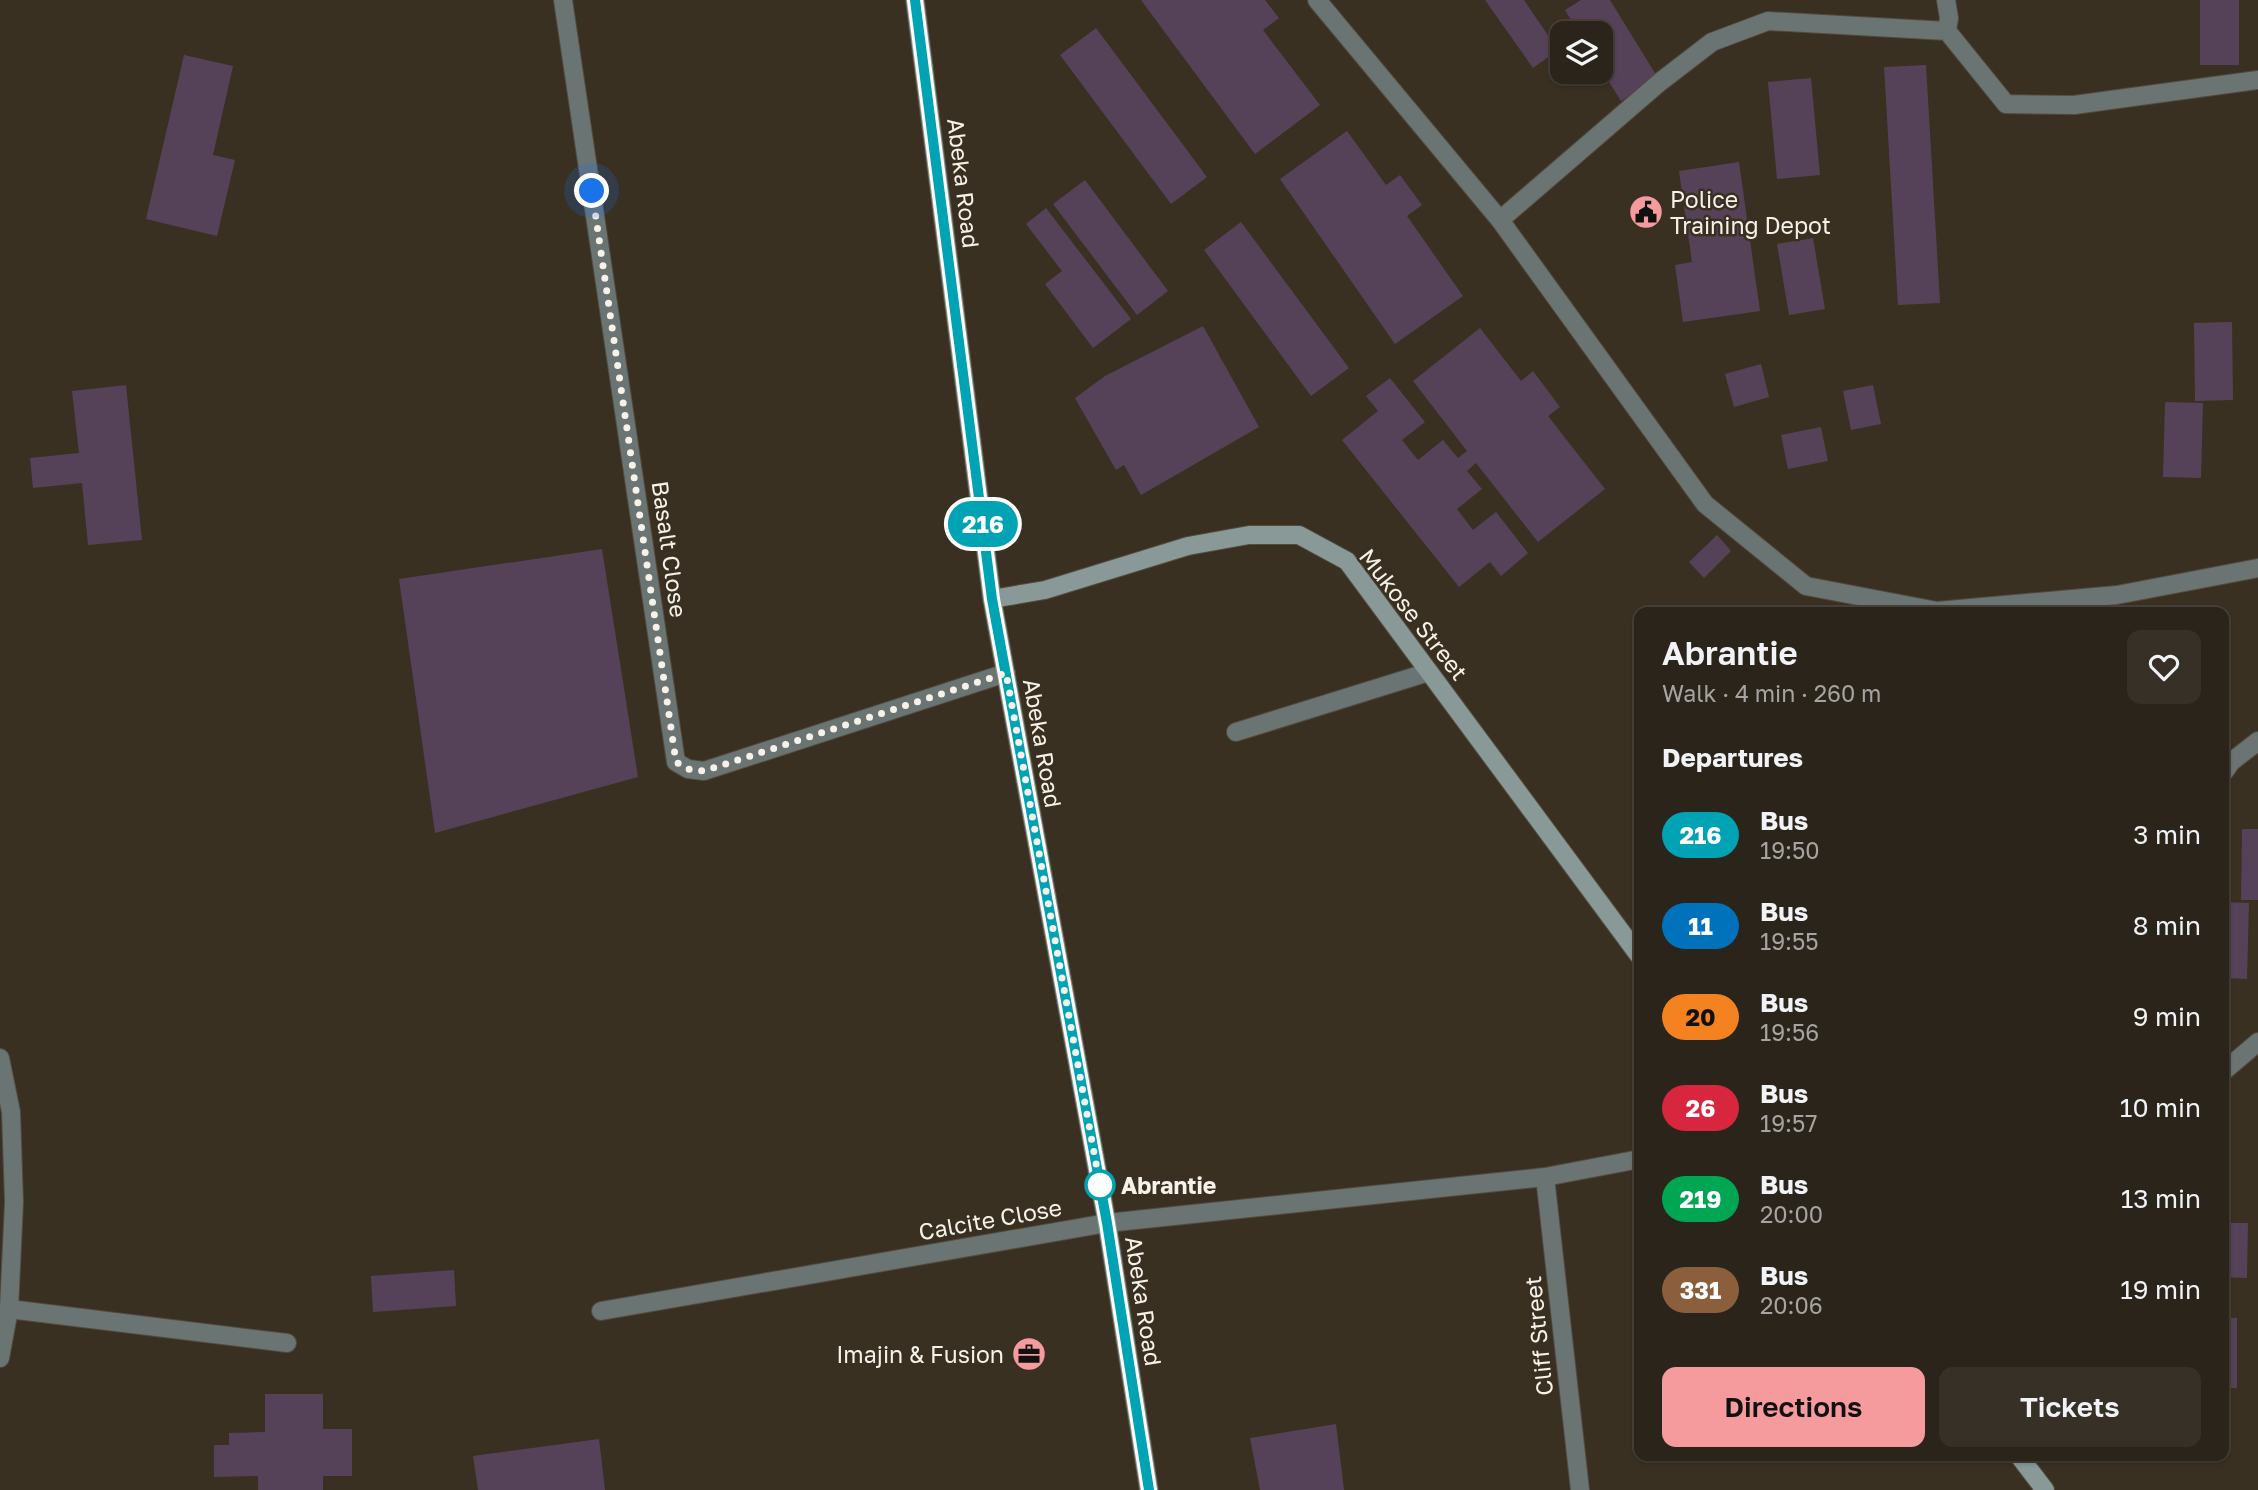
<!DOCTYPE html>
<meta charset="utf-8">
<style>
:root{--surface:#2b241a;--page:#373027;--text:#f1f3f6;--muted:#a6a4a2;--line:#474139;--accent:#f59b9d}
body{margin:0;font-family:"Golos Text",sans-serif;background:var(--page);color:var(--text);height:100vh;display:flex;flex-direction:column;font-size:26px;white-space:nowrap}
*{box-sizing:border-box;margin:0}
p{font-size:23px;color:var(--muted)}
.icon{flex:none;width:38px;height:38px;fill:none;stroke:currentColor;stroke-width:2;stroke-linecap:round;stroke-linejoin:round}
.map{position:relative;flex:1;overflow:hidden}
.side{position:absolute;left:1634px;top:607px;width:595px;height:854px;display:flex;flex-direction:column;background:var(--surface);border-radius:14px;box-shadow:0 2px 5px #0004,0 0 0 2px var(--line)}
.side>*{flex:none}
.badge{padding:0 14px;border-radius:23px;font-size:24px;line-height:46px}
.fabs{position:absolute;left:1550px;top:21px;display:grid;gap:14px}
.fabs a{display:grid;place-items:center;width:63px;height:63px;border-radius:14px;background:var(--surface);box-shadow:0 2px 5px #0004,0 0 0 2px var(--line);font-size:35px}
.you{position:absolute;width:35px;height:35px;margin:-18px;border:5px solid #fff;border-radius:50%;background:#1a73e8;box-shadow:0 0 0 10px #1a73e833}
.map>.badge{position:absolute;translate:-50% -50%;box-shadow:0 0 0 4px #fff}
h2{padding:0 28px;font-size:26px;line-height:63px}
.round{display:grid;place-items:center;flex:none;width:74px;height:74px;border-radius:14px;background:var(--page)}
.summary{display:flex;align-items:center;justify-content:space-between;height:119px;padding:0 28px}
h1{font-size:33px;font-weight:600;line-height:52px}
.primary-button{display:flex;gap:14px;margin-top:auto;padding:14px 28px}
.primary-button a{flex:1;height:80px;border-radius:14px;background:var(--accent);color:#111;font-size:28px;font-weight:600;line-height:80px;text-align:center}
.primary-button a+a{background:var(--page);color:var(--text)}
ul{padding:0;list-style:none}
li{display:flex;align-items:center;gap:21px;height:91px;padding:0 28px}
li div{flex:1}
li b{display:block;font-size:26px}
li em{font-style:normal}
li .badge{min-width:77px;font-weight:700;text-align:center}
.map>svg:first-child{display:block}
</style>
<div class="map">
<svg width="2258" height="1490" viewBox="0 0 2258 1490">
<rect width="100%" height="100%" fill="#393022"/>
<path fill="#554259" d="M1141 0H1265L1279 18 1263 30 1320 105 1255 154Z
M1485 0H1524L1558 50 1533 68Z
M1581 0H1610L1658 78 1621 101 1601 69V33H1579L1565 10Z
M2200 0H2239V65H2200Z
M1096 28 1207 177 1171 204 1060 55Z
M184 55 233 66 213 155 235 160 217 236 146 219Z
M1926 65 1940 303 1898 305 1884 67Z
M1811 78 1820 175 1777 179 1768 82Z
M1347 131 1386 185 1400 175 1422 205 1407 216 1463 296 1395 344 1280 179Z
M1739 162 1760 311 1683 322 1675 265 1692 262 1679 171Z
M1085 180 1168 291 1137 315 1053 204Z
M1046 208 1131 319 1093 348 1045 284 1062 271 1026 224Z
M1241 222 1349 368 1311 396 1204 250Z
M1813 238 1825 309 1789 315 1777 244Z
M2232 322 2233 400 2195 401 2194 323Z
M1203 326 1259 427 1141 495 1124 465 1116 470 1075 398 1105 376Z
M1480 328 1521 381 1533 371 1560 407 1548 416 1605 489 1538 542 1476 463 1467 471 1482 489 1457 509 1473 530 1496 512 1528 553 1501 576 1490 562 1459 587 1342 440 1378 411 1366 396 1390 378 1425 422 1402 440 1418 460 1443 440 1458 458 1467 451 1413 381Z
M1761 364 1769 397 1734 407 1725 374Z
M126 385 142 540 88 545 82 483 33 488 30 458 79 453 72 391Z
M1873 385 1881 424 1851 430 1843 391Z
M2165 402 2203 403 2201 478 2163 477Z
M1821 427 1828 461 1788 469 1781 435Z
M1717 535 1731 551 1704 578 1689 562Z
M602 549 638 777 435 833 399 579Z
M2242 829H2258V900H2241Z
M2224 902 2249 903 2247 979 2224 978Z
M2224 1223H2248L2247 1278 2224 1277Z
M454 1270 456 1306 373 1312 371 1276Z
M2224 1318H2237V1388H2224Z
M265 1394H323V1429H352V1476H323V1490H258V1476L214 1477V1445H229V1433L265 1432Z
M1336 1424 1344 1490H1260L1250 1438Z
M599 1439 605 1490H478L473 1456Z"/>
<g fill="none" stroke-linecap="round" stroke-linejoin="round">
<g stroke="#544b3e" stroke-width="20">
<path id="lane" d="M1317 0 1500 220 1705 504 1806 586 1937 611 2117 595 2258 568
M1946 0 1949 18 1947 31 2006 104 2074 105 2258 80
M1500 220 1660 82 1712 42 1768 21 1947 31
M1236 732 1429 672
M2224 772 2231 762 2258 741
M2224 1071 2258 1042
M9 1309 287 1343"/>
</g>
<g stroke="#544b3e" stroke-width="20">
<path id="street" d="M563 0 676 762 688 769 704 771 1006 673
M0 1058 11 1112 14 1202 9 1309 0 1358
M1545 1177 1580 1490
M601 1311 1107 1223 1545 1177 1640 1159"/>
</g>
<g stroke="#544b3e" stroke-width="20">
<path id="secondary" d="M915 0 992 599 1107 1223 1149 1490
M992 599 1045 590 1188 546 1249 535H1299L1347 561 1640 957
M2019 1456 2045 1490"/>
</g>
<use href="#lane" stroke="#6a7473" stroke-width="18"/>
<use href="#street" stroke="#6a7473" stroke-width="18"/>
<use href="#secondary" stroke="#899998" stroke-width="18"/>
</g>
<g fill="none" stroke-linecap="round" stroke-linejoin="round">
<g stroke="#fff" stroke-width="16">
<path id="line" d="M915 0 992 599 1107 1223 1149 1490"/>
</g>
<use href="#line" stroke="#00a3b4" stroke-width="10"/>
<path stroke="#f7f2e9" stroke-width="7" stroke-dasharray="0 12.6" d="M592 191 676 762 688 769 704 771 1006 673 1102 1196 1100 1185"/>
</g>
<defs>
<g id="civic-disc" transform="scale(1.75)"><circle r="9.5" fill="#f59b9d" stroke="#393022"/><path d="M-.6-6.5H3V-4.5H.6V-3L4-1V1h2V6H-6V1h2V-1L-.6-3ZM-1.2 2.5V6h2.4V2.5Z" fill="#111"/></g>
<g id="office-disc" transform="scale(1.75)"><circle r="9.5" fill="#f59b9d" stroke="#393022"/><path d="M-6-3h4V-5.5h4V-3h4V5H-6ZM-1-4.5V-3h2v-1.5ZM-6 0V1H6V0Z" fill="#111"/></g>
</defs>
<g fill-rule="evenodd">
<use href="#civic-disc" x="1646" y="212"/>
<use href="#office-disc" x="1029" y="1354"/>
</g>
<circle fill="#fff" stroke="#00a3b4" stroke-width="3.5" cx="1100" cy="1185" r="14"/>
<g text-anchor="middle" dominant-baseline="central" stroke-width="5" stroke-linejoin="round" paint-order="stroke">
<g font-size="23" fill="#f7f2e9" stroke="#393022">
<text transform="translate(964 183) rotate(83)">Abeka Road</text>
<text transform="translate(670 549) rotate(82)">Basalt Close</text>
<text transform="translate(1414 614) rotate(52)">Mukose Street</text>
<text transform="translate(1043 743) rotate(80)">Abeka Road</text>
<text transform="translate(990 1219) rotate(-10)">Calcite Close</text>
<text transform="translate(1144 1301) rotate(81)">Abeka Road</text>
<text transform="translate(1538 1336) rotate(-96)">Cliff Street</text>
</g>
<g font-size="23" fill="#f7f2e9" stroke="#393022" text-anchor="start">
<text x="1670" y="199">Police<tspan x="1670" dy="26">Training Depot</tspan></text>
<text x="1004" y="1354" text-anchor="end">Imajin &amp; Fusion</text>
</g>
<g font-size="23" font-weight="bold" fill="#f7f2e9" stroke="#393022" text-anchor="start">
<text x="1121" y="1185">Abrantie</text>
</g>
</g>
</svg>
<div class="fabs">
<a><svg class="icon" aria-label="layers" viewBox="0 0 24 24"><path d="M12 4l9 5-9 5-9-5zM3 14l9 5 9-5"/></svg></a>
</div>
<div class="you" style="left:592px;top:191px"></div>
<b class="badge" style="left:983px;top:524px;background:#00a3b4;color:#fff">216</b>
<section class="side">
<div class="summary"><div><h1>Abrantie</h1><p>Walk · 4 min · 260 m</p></div><a class="round"><svg class="icon" aria-label="heart" viewBox="0 0 24 24"><path d="M12 20l-8-8c-3-5 5-10 8-4 3-6 11-1 8 4z"/></svg></a></div>
<h2>Departures</h2>
<ul>
<li><span class="badge" style="background:#00a3b4;color:#fff">216</span><div><b>Bus</b><p>19:50</p></div><em>3 min</em></li>
<li><span class="badge" style="background:#0072bc;color:#fff">11</span><div><b>Bus</b><p>19:55</p></div><em>8 min</em></li>
<li><span class="badge" style="background:#f58220;color:#111">20</span><div><b>Bus</b><p>19:56</p></div><em>9 min</em></li>
<li><span class="badge" style="background:#d7263d;color:#fff">26</span><div><b>Bus</b><p>19:57</p></div><em>10 min</em></li>
<li><span class="badge" style="background:#00a651;color:#fff">219</span><div><b>Bus</b><p>20:00</p></div><em>13 min</em></li>
<li><span class="badge" style="background:#8b5e3c;color:#fff">331</span><div><b>Bus</b><p>20:06</p></div><em>19 min</em></li>
</ul>
<div class="primary-button"><a>Directions</a><a>Tickets</a></div>
</section>
</div>
